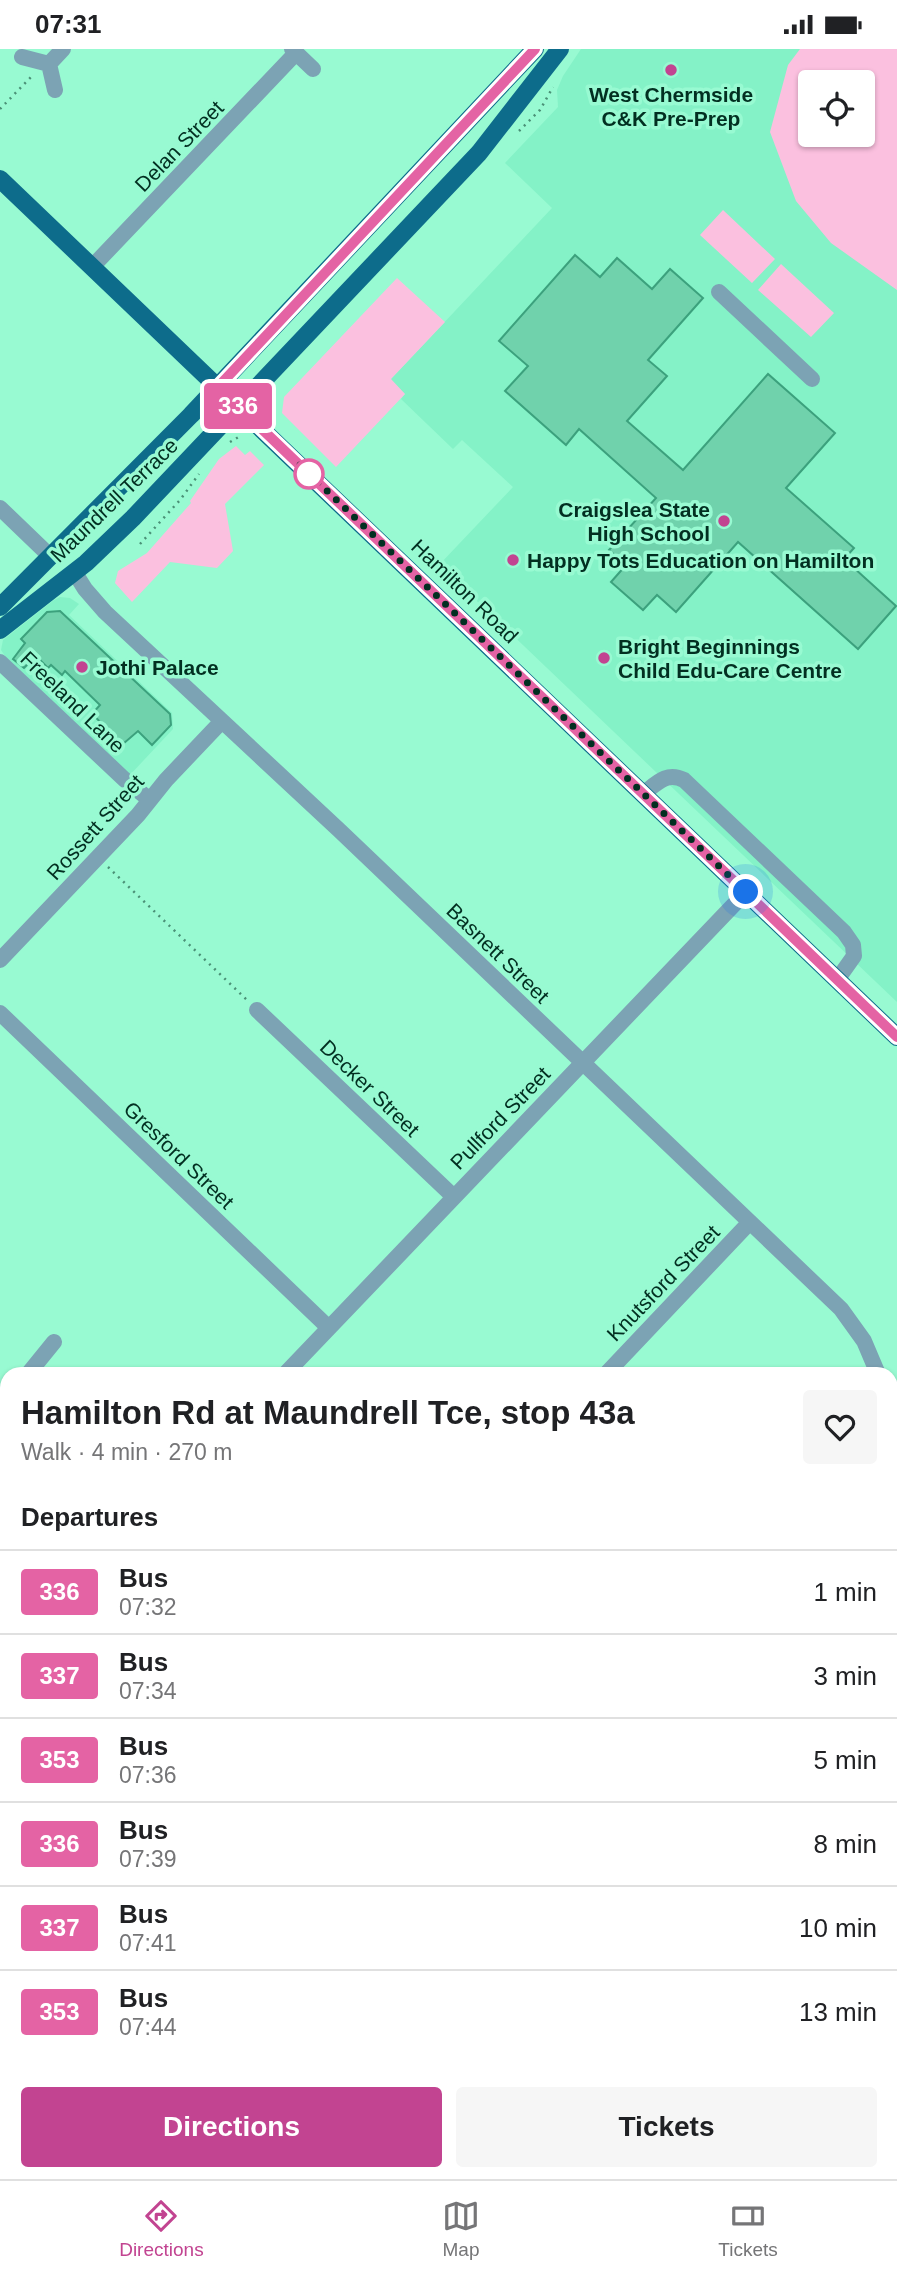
<!DOCTYPE html>
<meta charset="utf-8">
<style>
:root{--surface:#fff;--page:#f6f6f6;--text:#202124;--muted:#757577;--line:#e0e0e0;--accent:#c24491}
body{margin:0;font-family:Arial,sans-serif;background:var(--page);color:var(--text);height:100vh;display:flex;flex-direction:column;font-size:26px;white-space:nowrap}
*{box-sizing:border-box;margin:0}
p{font-size:23px;color:var(--muted)}
.icon{flex:none;width:38px;height:38px;fill:none;stroke:currentColor;stroke-width:2;stroke-linecap:round;stroke-linejoin:round}
.map{position:relative;flex:1;overflow:hidden}
.details{position:absolute;left:0px;top:1318px;width:898px;height:814px;display:flex;flex-direction:column;background:var(--surface);border-radius:21px 21px 0 0;box-shadow:0 2px 5px #0004}
.details>*{flex:none}
.badge{padding:0 14px;border-radius:5px;font-size:24px;line-height:46px}
.fabs{position:absolute;left:798px;top:21px;display:grid;gap:14px}
.fabs a{display:grid;place-items:center;width:77px;height:77px;border-radius:7px;background:var(--surface);box-shadow:0 2px 5px #0004;font-size:35px}
.you{position:absolute;width:35px;height:35px;margin:-18px;border:5px solid #fff;border-radius:50%;background:#1a73e8;box-shadow:0 0 0 10px #1a73e833}
.map>.badge{position:absolute;translate:-50% -50%;box-shadow:0 0 0 4px #fff}
h2{padding:0 21px;font-size:26px;line-height:63px}
.round{display:grid;place-items:center;flex:none;width:74px;height:74px;border-radius:7px;background:var(--page)}
.summary{display:flex;align-items:center;justify-content:space-between;height:119px;padding:0 21px}
h1{font-size:33px;font-weight:800;line-height:52px}
.cta{display:flex;gap:14px;margin-top:auto;padding:14px 21px}
.cta a{flex:1;height:80px;border-radius:7px;background:var(--accent);color:#fff;font-size:28px;font-weight:800;line-height:80px;text-align:center}
.cta a+a{background:var(--page);color:var(--text)}
ul{padding:0;list-style:none}
li{display:flex;align-items:center;gap:21px;height:84px;padding:0 21px;border-top:2px solid var(--line)}
li div{flex:1}
li b{display:block;font-size:26px}
li em{font-style:normal}
li .badge{min-width:77px;font-weight:700;text-align:center}
.status{display:flex;justify-content:space-between;align-items:center;height:49px;padding:0 35px;background:var(--surface);direction:ltr}
.status svg{height:19px;fill:currentColor}
.menu{display:flex;justify-content:space-around;align-items:center;height:98px;border-top:2px solid var(--line);background:var(--surface);font-size:19px;color:var(--muted)}
.menu a{display:grid;justify-items:center;gap:4px}
.menu .active{color:var(--accent)}
.map>svg:first-child{display:block}
</style>
<div class="status"><b>07:31</b><svg viewBox="0 0 49 12"><path d="M0 12V9h3v3zM5 12V6h3v6zM10 12V3h3v9zM15 12V0h3v12zM26 1h20v11H26zM47 4h2v5h-2z"/></svg></div>
<div class="map">
<svg width="897" height="2130" viewBox="0 0 897 2130">
<rect width="100%" height="100%" fill="#98fad2"/>
<path fill="#84f2c7" fill-rule="evenodd" d="M581 0H897V953L439 516 513 438 462 391 453 400 401 350 405 345 390 331 552 159 505 114 558 58 557 41 563 27ZM810 33H863V86H810Z
M60 548 70 549 79 555 69 566 172 664 173 680 129 727 5 607 1 601 3 591 54 551Z"/>
<path fill="#fbc0df" fill-rule="evenodd" d="M800 0H897V241L831 194 796 152 770 83 788 16ZM863 33V86H810V33Z
M723 161 775 210 752 234 700 186Z
M781 215 834 264 811 288 758 241Z
M397 229 445 273 391 330 405 345 336 418 282 364 284 348Z
M236 397 245 406 250 402 264 416 225 455 233 502 217 519 170 513 132 553 115 534 118 522 147 504 191 454 190 452 219 410Z
M0 1580 7 1587V1954L0 1952Z
M891 1934 897 1940V2130H840L788 2125 891 2124Z"/>
<path fill="#cf83ac" d="M0 1633 7 1641V1895L0 1892Z"/>
<g fill="none" stroke-linecap="round" stroke-linejoin="round">
<path stroke="#9590da" stroke-width="4.5" d="M0 1828 7 1833
M891 2030 897 2029"/>
</g>
<path fill="#70d2ac" stroke="#3ca17d" stroke-width="2" d="M575 206 600 228 617 209 652 240 670 220 703 249 648 311 667 327 627 372 683 421 768 325 835 384 786 439 854 499 844 510 896 557 858 600 738 493 676 563 657 546 643 561 611 533 626 516 609 501 656 449 579 380 566 396 505 342 528 317 499 292Z
M60 562 170 665 171 676 152 696 138 682 123 695 92 665 100 656 65 622 62 626 51 616 48 619 36 607 24 619 13 610 25 594 21 590 47 563Z"/>
<g fill="none" stroke-linecap="round" stroke-linejoin="round">
<path stroke="#4a9076" stroke-width="2.5" stroke-dasharray="2 5" stroke-linecap="butt" d="M0 60 32 27
M519 82 540 61 553 38
M266 361 272 356 274 346
M230 393 242 386
M140 495 180 451 199 425
M108 818 247 951
M0 1776 7 1780
M0 1940 7 1942
M891 1958 897 1963
M891 2088 897 2087"/>
<path stroke="#7ca3b4" stroke-width="16" d="M292 0 313 20
M22 8 49 15 55 41
M49 15 63 0
M92 218 296 4
M719 243 812 330
M0 459 51 508
M75 524 85 540 105 563 339 781 841 1260 864 1292 878 1325
M0 613 124 730 150 751
M643 745C656 735 666 722 684 731L844 883 853 896 854 907 837 931
M0 911 138 766 166 731 222 672
M257 961 454 1148
M0 964 329 1279
M28 1325 54 1293
M285 1325 746 843
M606 1325 750 1173
M891 1343 897 1340
M0 1351 7 1346
M0 1556 7 1562
M891 1590 897 1582
M891 1805 897 1809
M0 1974 7 1975
M0 2124 6 2130
M633 2124 679 2130
M431 2130V2124"/>
<path stroke="#0d6c8b" stroke-width="18" d="M0 130 897 988
M0 558 191 366 535 0
M0 581 86 514 133 469 479 104 560 0"/>
</g>
<g fill="none" stroke-linecap="round" stroke-linejoin="round">
<g stroke="#fff" stroke-width="16">
<path id="line" d="M535 0 218 338 897 988"/>
</g>
<use href="#line" stroke="#e463a4" stroke-width="10"/>
<path stroke="#022f21" stroke-width="7" stroke-dasharray="0 12.6" d="M309 425 300 416 746 843"/>
</g>
<g fill="#c24491" stroke="#98fad2" stroke-width="2.5">
<circle cx="671" cy="21" r="7"/>
<circle cx="724" cy="472" r="7"/>
<circle cx="513" cy="511" r="7"/>
<circle cx="604" cy="609" r="7"/>
<circle cx="82" cy="618" r="7"/>
</g>
<circle fill="#fff" stroke="#e463a4" stroke-width="3.5" cx="309" cy="425" r="14"/>
<g text-anchor="middle" dominant-baseline="central" stroke-width="7" stroke-linejoin="round" paint-order="stroke">
<g font-size="21" font-weight="bold" fill="#022f21" stroke="#98fad2" text-anchor="start">
<text x="671" y="45" text-anchor="middle">West Chermside<tspan x="671" dy="24">C&amp;K Pre-Prep</tspan></text>
<text x="710" y="460" text-anchor="end">Craigslea State<tspan x="710" dy="24">High School</tspan></text>
<text x="527" y="511">Happy Tots Education on Hamilton</text>
<text x="618" y="597">Bright Beginnings<tspan x="618" dy="24">Child Edu-Care Centre</tspan></text>
<text x="96" y="618">Jothi Palace</text>
</g>
<g font-size="21" fill="#022f21" stroke="#98fad2">
<text transform="translate(179 97) rotate(-46)">Delan Street</text>
<text transform="translate(114 451) rotate(-44)">Maundrell Terrace</text>
<text transform="translate(465 542) rotate(44)">Hamilton Road</text>
<text transform="translate(73 653) rotate(44)">Freeland Lane</text>
<text transform="translate(95 778) rotate(-48)">Rossett Street</text>
<text transform="translate(498 904) rotate(44)">Basnett Street</text>
<text transform="translate(370 1039) rotate(44)">Decker Street</text>
<text transform="translate(500 1069) rotate(-46)">Pullford Street</text>
<text transform="translate(179 1106) rotate(44)">Gresford Street</text>
<text transform="translate(663 1234) rotate(-46)">Knutsford Street</text>
</g>
</g>
</svg>
<div class="fabs">
<a><svg class="icon" aria-label="locate" viewBox="0 0 24 24"><circle cx="12" cy="12" r="6"/><path d="M12 2v4M12 18v4M2 12h4M18 12h4"/></svg></a>
</div>
<div class="you" style="left:746px;top:843px"></div>
<b class="badge" style="left:238px;top:357px;background:#e463a4;color:#fff">336</b>
<section class="details">
<div class="summary"><div><h1>Hamilton Rd at Maundrell Tce, stop 43a</h1><p>Walk · 4 min · 270 m</p></div><a class="round"><svg class="icon" aria-label="heart" viewBox="0 0 24 24"><path d="M12 20l-8-8c-3-5 5-10 8-4 3-6 11-1 8 4z"/></svg></a></div>
<h2>Departures</h2>
<ul>
<li><span class="badge" style="background:#e463a4;color:#fff">336</span><div><b>Bus</b><p>07:32</p></div><em>1 min</em></li>
<li><span class="badge" style="background:#e463a4;color:#fff">337</span><div><b>Bus</b><p>07:34</p></div><em>3 min</em></li>
<li><span class="badge" style="background:#e463a4;color:#fff">353</span><div><b>Bus</b><p>07:36</p></div><em>5 min</em></li>
<li><span class="badge" style="background:#e463a4;color:#fff">336</span><div><b>Bus</b><p>07:39</p></div><em>8 min</em></li>
<li><span class="badge" style="background:#e463a4;color:#fff">337</span><div><b>Bus</b><p>07:41</p></div><em>10 min</em></li>
<li><span class="badge" style="background:#e463a4;color:#fff">353</span><div><b>Bus</b><p>07:44</p></div><em>13 min</em></li>
</ul>
<div class="cta"><a>Directions</a><a>Tickets</a></div>
</section>
</div>
<nav class="menu">
<a class="active"><svg class="icon" aria-label="directions" viewBox="0 0 24 24"><path d="M12 3l9 9-9 9-9-9zM9 14v-3h6M13 9l2 2-2 2"/></svg>Directions</a>
<a><svg class="icon" aria-label="map" viewBox="0 0 24 24"><path d="M3 6l6-2 6 2 6-2v14l-6 2-6-2-6 2zM9 4v14M15 6v14"/></svg>Map</a>
<a><svg class="icon" aria-label="tickets" viewBox="0 0 24 24"><path d="M3 7h18v10H3zM15 7v10"/></svg>Tickets</a>
</nav>
